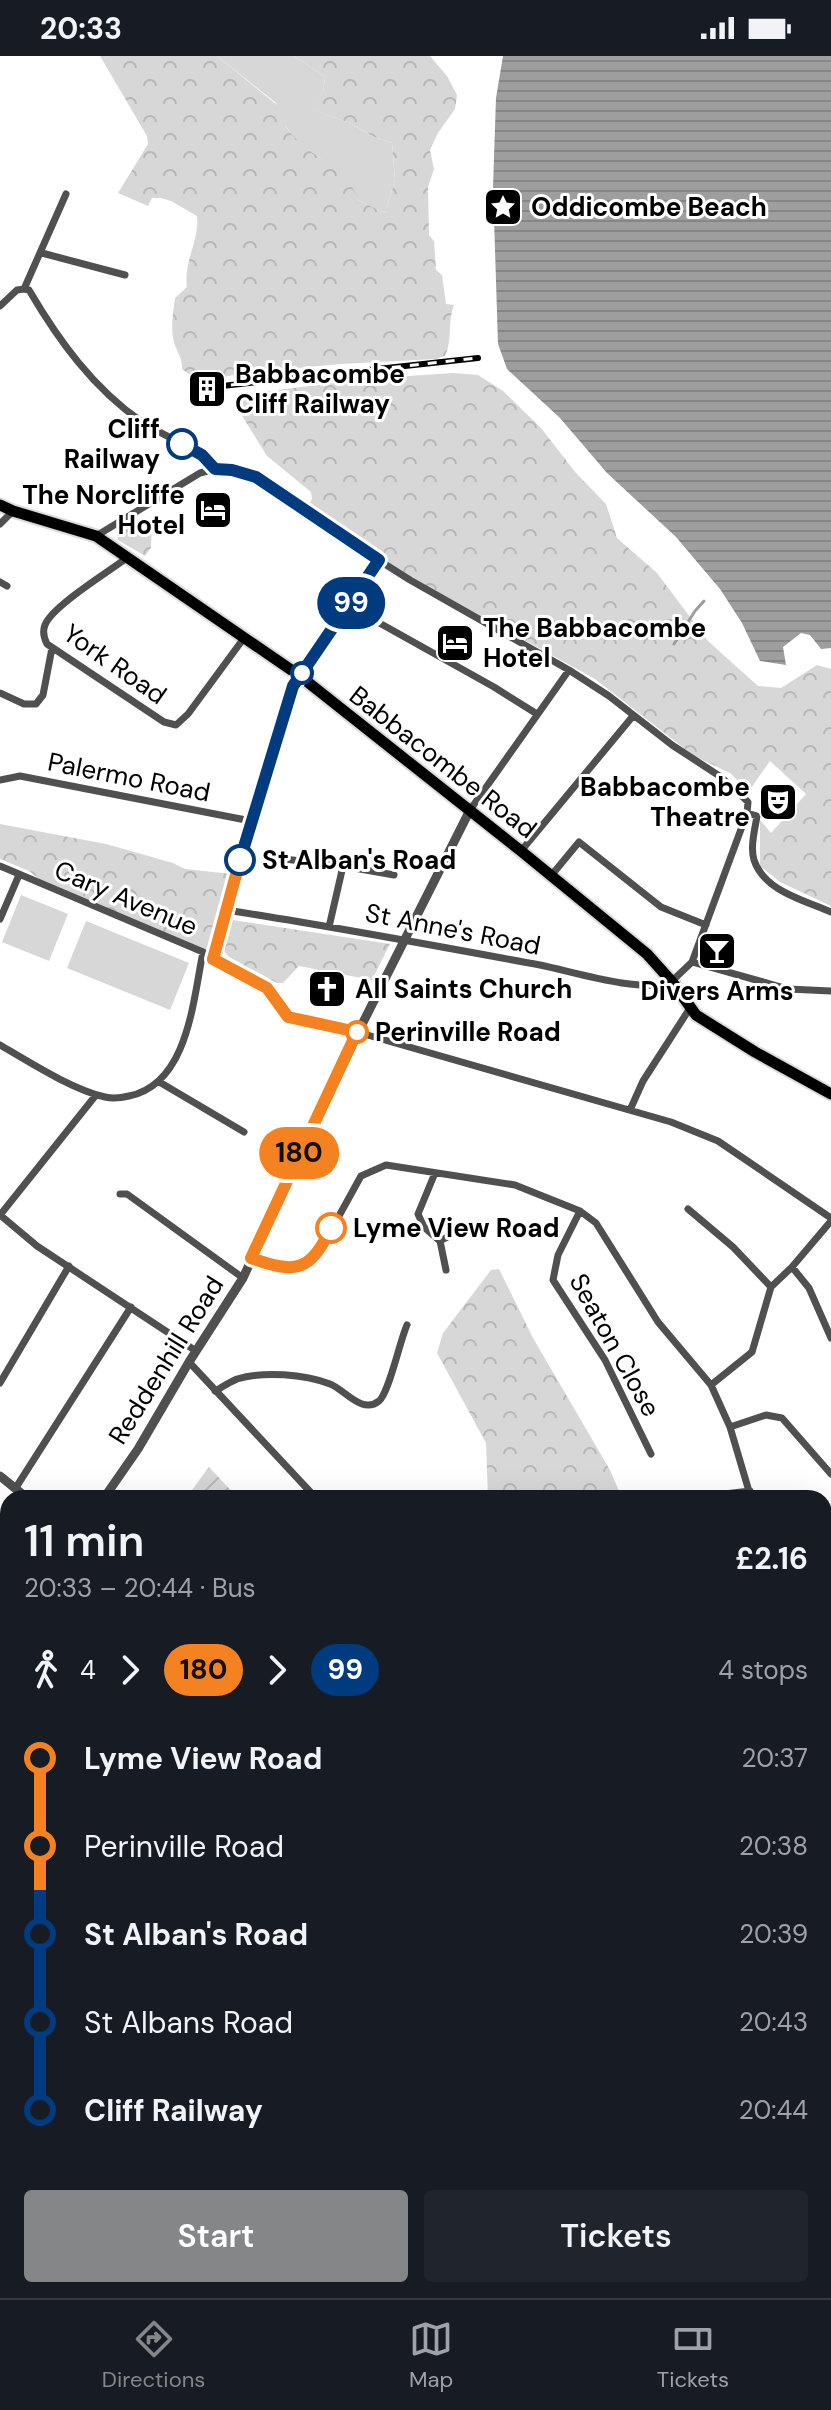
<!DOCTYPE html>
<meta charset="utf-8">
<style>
:root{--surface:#171b24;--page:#20242c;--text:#f1f3f6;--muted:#9ea1a6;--line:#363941;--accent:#858687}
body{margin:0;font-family:"DM Sans",sans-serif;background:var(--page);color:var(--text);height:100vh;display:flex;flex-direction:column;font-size:30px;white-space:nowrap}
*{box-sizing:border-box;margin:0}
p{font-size:26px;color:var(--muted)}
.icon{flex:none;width:44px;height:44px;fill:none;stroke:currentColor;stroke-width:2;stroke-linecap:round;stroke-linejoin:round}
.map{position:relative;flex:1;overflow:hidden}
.details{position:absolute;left:0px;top:1434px;width:832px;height:808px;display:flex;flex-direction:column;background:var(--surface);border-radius:24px 24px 0 0;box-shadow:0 8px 32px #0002}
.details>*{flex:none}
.badge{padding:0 16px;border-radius:26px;font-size:28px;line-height:52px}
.map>.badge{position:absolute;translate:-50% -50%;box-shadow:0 0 0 4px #fff}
.legs{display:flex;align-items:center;gap:12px;height:88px;padding:0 24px;font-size:26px}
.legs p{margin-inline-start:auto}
.headline{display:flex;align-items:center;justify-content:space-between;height:136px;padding:0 24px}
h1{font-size:44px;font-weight:600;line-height:60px}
.action{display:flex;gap:16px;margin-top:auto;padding:16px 24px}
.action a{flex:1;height:92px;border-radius:8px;background:var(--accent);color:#fff;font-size:32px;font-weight:600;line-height:92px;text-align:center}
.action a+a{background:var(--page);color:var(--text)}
ul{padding:0 24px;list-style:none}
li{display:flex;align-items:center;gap:28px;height:88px;font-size:30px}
li i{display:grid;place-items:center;width:12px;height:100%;margin:0 10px;background:currentColor}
li i::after{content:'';width:20px;height:20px;margin:-10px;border:6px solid;border-radius:50%;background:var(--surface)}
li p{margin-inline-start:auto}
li:first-child i{background:linear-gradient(#0000 50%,currentColor 0)}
li:last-child i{background:linear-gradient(currentColor 50%,#0000 0)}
.status{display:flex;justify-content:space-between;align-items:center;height:56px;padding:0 40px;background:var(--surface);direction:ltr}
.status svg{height:22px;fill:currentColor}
.menu{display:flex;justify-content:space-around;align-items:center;height:112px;border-top:2px solid var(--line);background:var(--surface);font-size:22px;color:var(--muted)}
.menu a{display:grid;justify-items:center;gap:4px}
.menu .current{color:var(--accent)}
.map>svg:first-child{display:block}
</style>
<div class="status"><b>20:33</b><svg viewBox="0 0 49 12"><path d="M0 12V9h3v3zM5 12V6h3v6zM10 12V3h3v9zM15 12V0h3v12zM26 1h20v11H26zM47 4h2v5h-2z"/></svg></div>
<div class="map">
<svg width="831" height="2242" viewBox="0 0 831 2242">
<defs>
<pattern id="forest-crowns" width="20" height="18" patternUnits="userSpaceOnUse" patternTransform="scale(2)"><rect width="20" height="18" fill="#d7d7d7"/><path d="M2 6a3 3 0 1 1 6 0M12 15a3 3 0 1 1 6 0" fill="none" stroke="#b7b7b7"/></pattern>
<pattern id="garden-furrows" width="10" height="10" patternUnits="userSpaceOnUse" patternTransform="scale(2)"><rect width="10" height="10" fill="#d7d7d7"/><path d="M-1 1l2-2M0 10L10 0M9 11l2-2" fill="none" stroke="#b7b7b7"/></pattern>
<pattern id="water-rules" width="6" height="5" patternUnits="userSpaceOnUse" patternTransform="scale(2)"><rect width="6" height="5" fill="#9e9e9e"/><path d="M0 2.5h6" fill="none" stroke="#868686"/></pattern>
</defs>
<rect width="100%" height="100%" fill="#fff"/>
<path fill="#d7d7d7" d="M217 0H294L325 21 323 37 308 52 350 67 374 81 392 87 395 124 385 157 358 144 341 120 319 101 297 86 285 69 276 47Z
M21 839 68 858 49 905 2 886Z
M86 865 189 907 170 954 67 912Z"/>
<path fill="url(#forest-crowns)" d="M100 0H217L287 57 285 69C302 99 348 109 358 144L385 157 395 124 392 87 374 81 350 67 307 52 323 37 325 21 294 0H430L447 20 457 39 455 53 438 77 430 94 434 113 428 131 429 179 434 185 436 214 442 219 446 248 454 249C447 266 453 283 445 300L436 303 341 308 253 316 198 325 182 313C183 301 175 294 173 282 171 270 173 255 175 242L187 231C183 206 200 184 197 160L171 145 161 142H152L148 150 118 137 148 88 147 80Z
M453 317 478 319 503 335 541 372 576 417 606 448 617 482 657 517 708 585 758 630 781 632 817 609 831 613V850L780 826 760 810V764L771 777 806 738 770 705 749 735 730 717 694 700 595 623 416 524 376 499 308 450 312 443 311 436 267 400 234 347 247 338 364 323Z
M152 461 151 492 145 500 118 484 117 477Z
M0 768 106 788 173 807 185 813 232 818 211 898 43 826 29 815 0 803Z
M233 864 390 888 372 924 299 910 283 927H277L229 901 223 894 226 869Z
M499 1213 533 1282 610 1414 622 1442H488L486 1387 437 1297 443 1277 491 1214Z
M197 2234H383L386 2241 197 2242Z"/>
<path fill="url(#garden-furrows)" d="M209 1411 238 1442H186Z"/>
<path fill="url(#water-rules)" d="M503 0H831V592L821 593 810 579 801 577 783 591 786 609 760 605 742 567 720 533 676 481 607 417 560 362 507 313 498 288 493 131 496 42Z"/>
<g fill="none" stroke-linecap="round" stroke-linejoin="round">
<path stroke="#9e9e9e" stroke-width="3" d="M674 588 695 555 704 545"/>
<g stroke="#dbdbdb" stroke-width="15">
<path id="primary" d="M0 449 13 455 96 480 300 620 521 795 647 898 673 927 696 959 755 996 831 1038"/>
</g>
<path stroke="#505050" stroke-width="7" d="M42 197 125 219
M24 233 29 234C59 285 93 332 142 366 167 382 194 390 215 413
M0 250 17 234 24 233 66 138
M0 468 13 455
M96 480 200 417 215 413 232 414 256 421 342 481 410 524 569 614 609 640 672 689 721 721 748 746 747 757 692 906 671 926
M128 501C110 515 52 550 45 569 42 576 44 582 47 588L164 666 176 669 188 658 244 582
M0 526 7 530
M349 550 494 631 537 658
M0 637 24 648H36L43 639 52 592
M0 724 20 720 251 765
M470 754 569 614
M747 757 757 760C755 773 750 791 754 804 764 835 804 844 831 856
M521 795 633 660
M284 803 343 810
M0 810 203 896 267 932 288 961 294 964 357 976 671 1066 718 1085 831 1162
M550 821 579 786 661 851 706 869
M226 854C331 870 436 890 540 909 578 917 636 936 673 927
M0 863 19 819
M329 871 343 810 394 819
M213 903 272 694 293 630 379 504
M692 906 788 933 831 935
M0 989C29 1006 73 1034 105 1041 113 1043 121 1042 129 1040 188 1028 193 945 203 896
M161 1027 244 1076
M630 1054 643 1025 690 952
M435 1117 418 1158 424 1171 440 1185 446 1214
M120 1138H127L243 1222
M688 1153 733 1191 771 1231
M580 1155 558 1199 553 1224 605 1304 651 1398
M0 1159 37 1190 196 1295
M0 1159 96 1039
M440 1185 455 1177 459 1178
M251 1202 288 1213 310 1207 323 1189 361 1120 386 1109 515 1129 580 1155 596 1167 658 1266 711 1329 730 1371 751 1442
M792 1211 809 1232 831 1282
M189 1306 316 1442
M0 1327 69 1210
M711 1329 752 1296 771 1231 792 1211 831 1165
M215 1335C222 1331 230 1326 237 1323 264 1315 304 1318 330 1328 344 1333 362 1359 379 1345 389 1337 400 1284 407 1269
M730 1371 766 1359 782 1362 831 1418
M15 1433 131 1251
M690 1442 750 1435
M824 1554 831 1565
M0 1562 8 1568
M0 1587 8 1580
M824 1835 831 1828
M0 1861 8 1854
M0 1994 8 1993
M0 2060 8 2059
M423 2242 431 2234
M594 2242 598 2234"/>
<path stroke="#505050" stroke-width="9" d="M0 1420 27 1442
M104 1442 138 1393 189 1306 243 1222 328 1036 470 754
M0 1712 8 1704
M824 2111 831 2113"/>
<use href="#primary" stroke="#000" stroke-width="11"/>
<g stroke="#000" stroke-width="6">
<path id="rail" d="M213 331 478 302"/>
</g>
<use href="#rail" stroke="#fff" stroke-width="3" stroke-dasharray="9" stroke-linecap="butt"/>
</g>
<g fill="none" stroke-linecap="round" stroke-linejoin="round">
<g stroke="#fff" stroke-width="18">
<path id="line-1" d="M240 804 213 903 267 932 288 961 357 976 251 1202C296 1218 310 1216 331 1172"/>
</g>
<g stroke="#fff" stroke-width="18">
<path id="line-2" d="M182 388 202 399 215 413 232 414 256 421 379 504 293 630 240 804"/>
</g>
<use href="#line-1" stroke="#f58220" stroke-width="12"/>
<use href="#line-2" stroke="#003b80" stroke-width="12"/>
</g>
<defs>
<g id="sight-square" transform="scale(2)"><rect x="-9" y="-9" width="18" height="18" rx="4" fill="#000" stroke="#fff"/><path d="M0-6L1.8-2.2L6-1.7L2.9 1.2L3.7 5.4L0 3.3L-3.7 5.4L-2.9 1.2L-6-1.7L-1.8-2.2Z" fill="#fff"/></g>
<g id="building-square" transform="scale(2)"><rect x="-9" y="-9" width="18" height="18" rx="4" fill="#000" stroke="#fff"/><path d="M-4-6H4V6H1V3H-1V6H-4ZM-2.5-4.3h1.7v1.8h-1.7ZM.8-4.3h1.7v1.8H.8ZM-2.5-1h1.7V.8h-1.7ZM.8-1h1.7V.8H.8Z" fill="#fff"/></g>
<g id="hotel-square" transform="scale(2)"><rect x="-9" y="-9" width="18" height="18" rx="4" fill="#000" stroke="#fff"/><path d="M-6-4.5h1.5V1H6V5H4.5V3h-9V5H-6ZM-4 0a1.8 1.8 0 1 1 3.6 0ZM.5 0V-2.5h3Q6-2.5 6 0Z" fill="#fff"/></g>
<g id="theatre-square" transform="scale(2)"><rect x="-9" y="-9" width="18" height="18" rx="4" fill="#000" stroke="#fff"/><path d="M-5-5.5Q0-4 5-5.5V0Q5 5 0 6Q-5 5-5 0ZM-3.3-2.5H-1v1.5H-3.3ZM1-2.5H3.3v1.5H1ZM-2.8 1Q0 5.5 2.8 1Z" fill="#fff"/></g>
<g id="bar-square" transform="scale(2)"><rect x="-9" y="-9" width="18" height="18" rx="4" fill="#000" stroke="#fff"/><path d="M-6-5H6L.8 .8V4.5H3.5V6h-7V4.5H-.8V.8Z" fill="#fff"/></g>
<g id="church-square" transform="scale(2)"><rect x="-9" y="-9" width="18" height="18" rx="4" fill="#000" stroke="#fff"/><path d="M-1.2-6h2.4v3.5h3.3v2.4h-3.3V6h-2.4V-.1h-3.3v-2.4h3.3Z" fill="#fff"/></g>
</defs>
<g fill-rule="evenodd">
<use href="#sight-square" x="503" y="151"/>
<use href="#building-square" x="207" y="333"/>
<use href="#hotel-square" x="213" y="454"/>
<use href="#hotel-square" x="455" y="587"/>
<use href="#theatre-square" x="778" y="746"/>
<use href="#bar-square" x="717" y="895"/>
<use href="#church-square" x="327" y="933"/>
</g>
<g fill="#fff" stroke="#003b80" stroke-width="4">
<circle cx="182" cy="388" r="14"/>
<circle cx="302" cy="617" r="10"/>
<circle cx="240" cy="804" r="14"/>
</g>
<g fill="#fff" stroke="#f58220" stroke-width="4">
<circle cx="357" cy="976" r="10"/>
<circle cx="331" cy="1172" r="14"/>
</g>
<g text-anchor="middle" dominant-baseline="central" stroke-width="6" stroke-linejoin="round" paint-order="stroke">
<g font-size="26" font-weight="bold" fill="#000" stroke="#fff" text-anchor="start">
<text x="531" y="151">Oddicombe Beach</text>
<text x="235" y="318">Babbacombe<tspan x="235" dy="30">Cliff Railway</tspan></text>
<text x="185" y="439" text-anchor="end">The Norcliffe<tspan x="185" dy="30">Hotel</tspan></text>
<text x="483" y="572">The Babbacombe<tspan x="483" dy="30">Hotel</tspan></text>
<text x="750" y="731" text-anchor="end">Babbacombe<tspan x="750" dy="30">Theatre</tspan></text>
<text x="355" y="933">All Saints Church</text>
<text x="717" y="935" text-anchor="middle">Divers Arms</text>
</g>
<g font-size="26" font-weight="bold" fill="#000" stroke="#fff" text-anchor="start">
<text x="160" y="373" text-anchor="end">Cliff<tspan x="160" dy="30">Railway</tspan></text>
<text x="262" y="804">St Alban's Road</text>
<text x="375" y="976">Perinville Road</text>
<text x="353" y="1172">Lyme View Road</text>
</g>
<g font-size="26" fill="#000" stroke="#fff">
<text transform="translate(115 608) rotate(35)">York Road</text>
<text transform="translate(443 706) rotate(38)">Babbacombe Road</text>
<text transform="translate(129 721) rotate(11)">Palermo Road</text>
<text transform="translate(126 842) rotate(23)">Cary Avenue</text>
<text transform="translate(453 873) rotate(11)">St Anne's Road</text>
<text transform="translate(615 1289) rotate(61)">Seaton Close</text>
<text transform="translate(166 1304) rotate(-58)">Reddenhill Road</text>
</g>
</g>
</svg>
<b class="badge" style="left:299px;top:1097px;background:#f58220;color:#111">180</b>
<b class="badge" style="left:351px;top:547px;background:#003b80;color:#fff">99</b>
<section class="details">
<div class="headline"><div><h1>11 min</h1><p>20:33 – 20:44 · Bus</p></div><b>£2.16</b></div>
<div class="legs"><svg class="icon" aria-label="walk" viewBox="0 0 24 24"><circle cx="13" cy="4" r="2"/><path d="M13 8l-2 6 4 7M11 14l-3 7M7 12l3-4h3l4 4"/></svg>4<svg class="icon" aria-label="forward" viewBox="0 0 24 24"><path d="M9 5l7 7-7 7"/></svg><b class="badge" style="background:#f58220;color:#111">180</b><svg class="icon" aria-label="forward" viewBox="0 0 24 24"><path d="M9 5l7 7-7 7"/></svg><b class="badge" style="background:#003b80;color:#fff">99</b><p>4 stops</p></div>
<ul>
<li><i style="color:#f58220"></i><b>Lyme View Road</b><p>20:37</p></li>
<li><i style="color:#f58220"></i><span>Perinville Road</span><p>20:38</p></li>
<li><i style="color:#003b80"></i><b>St Alban's Road</b><p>20:39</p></li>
<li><i style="color:#003b80"></i><span>St Albans Road</span><p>20:43</p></li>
<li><i style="color:#003b80"></i><b>Cliff Railway</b><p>20:44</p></li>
</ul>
<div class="action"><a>Start</a><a>Tickets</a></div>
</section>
</div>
<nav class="menu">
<a class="current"><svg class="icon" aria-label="directions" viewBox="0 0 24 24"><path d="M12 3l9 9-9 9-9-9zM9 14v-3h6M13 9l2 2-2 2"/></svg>Directions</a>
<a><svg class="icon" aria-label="map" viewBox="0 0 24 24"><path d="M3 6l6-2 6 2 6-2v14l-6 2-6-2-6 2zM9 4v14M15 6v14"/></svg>Map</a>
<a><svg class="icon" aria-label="tickets" viewBox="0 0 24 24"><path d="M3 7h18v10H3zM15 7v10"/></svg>Tickets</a>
</nav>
